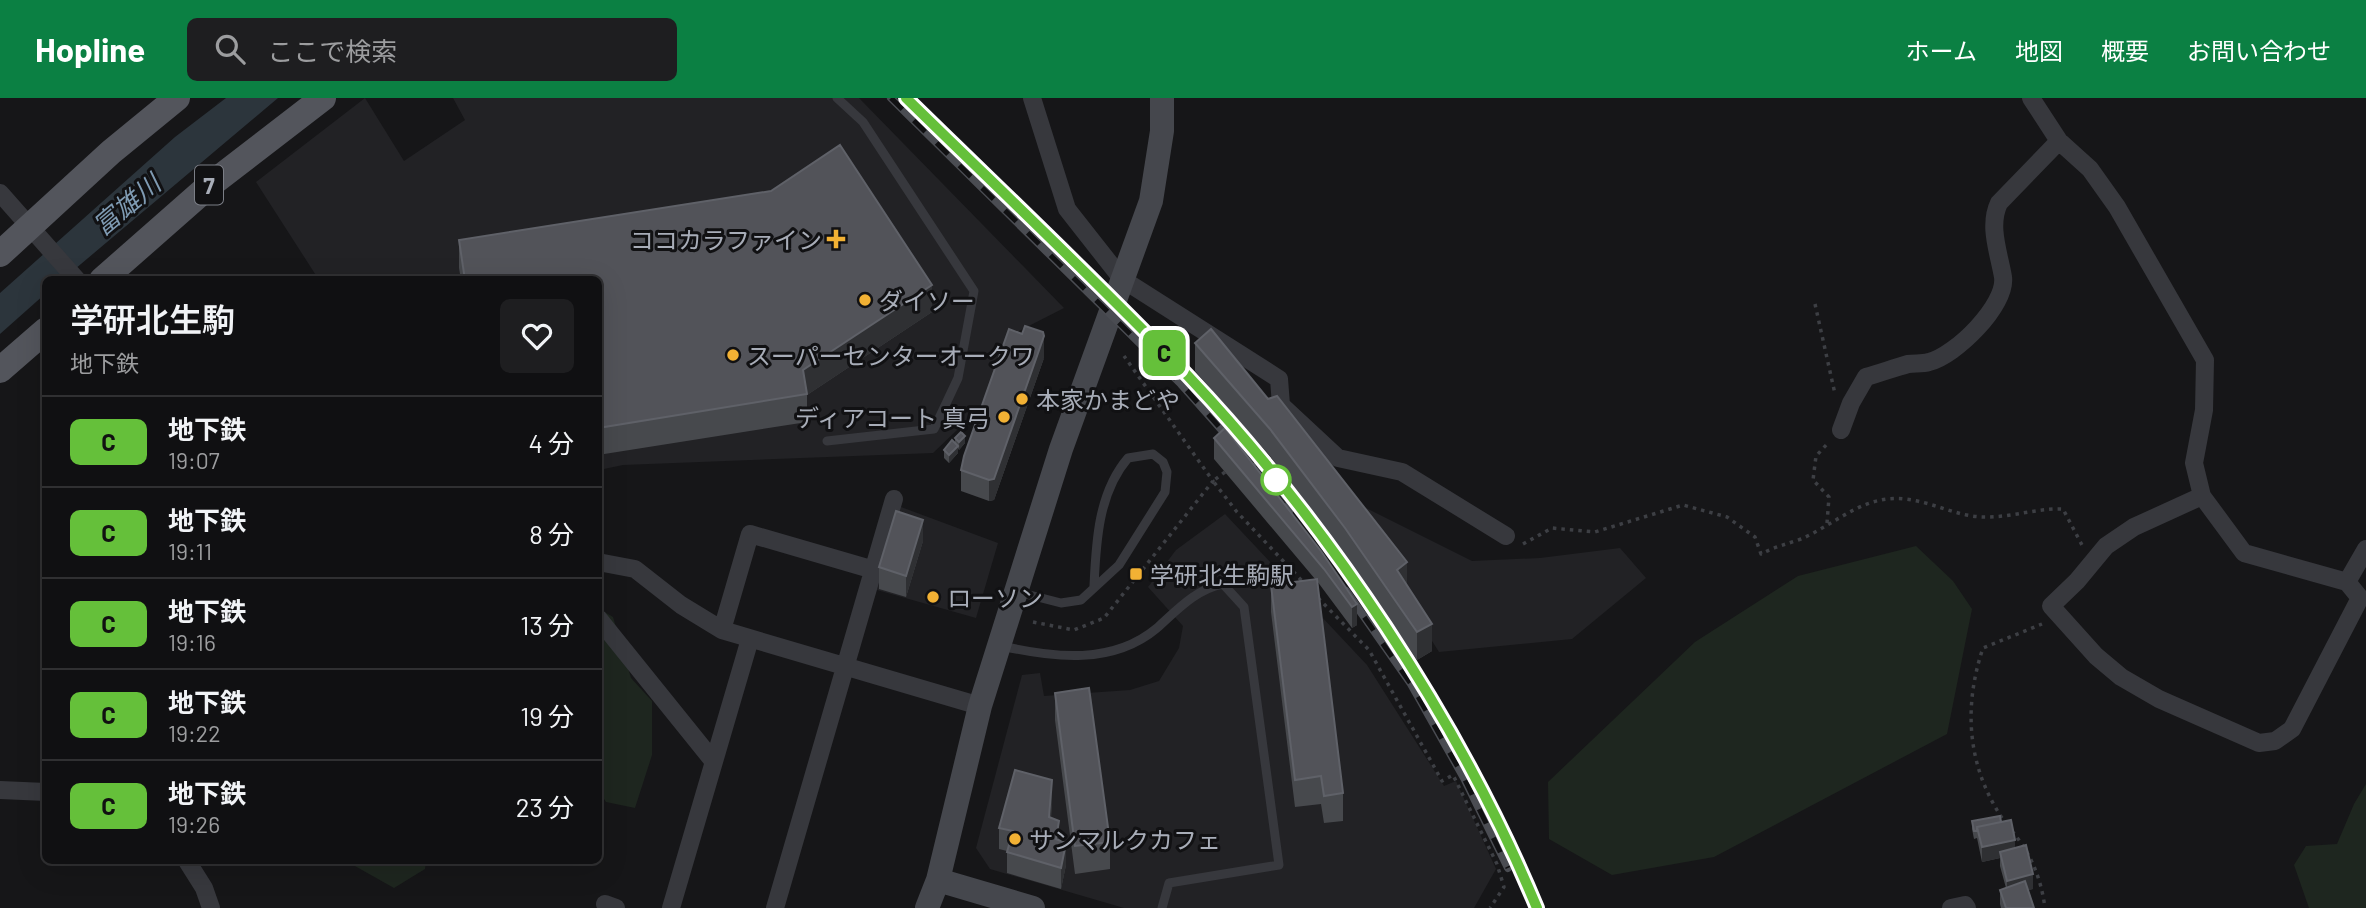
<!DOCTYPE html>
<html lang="ja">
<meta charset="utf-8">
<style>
:root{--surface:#101012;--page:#1e1e20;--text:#f1f3f6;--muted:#9c9d9f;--line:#303032;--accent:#0b8043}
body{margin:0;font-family:Barlow,"Noto Sans JP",sans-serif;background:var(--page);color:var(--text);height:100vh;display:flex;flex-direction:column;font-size:26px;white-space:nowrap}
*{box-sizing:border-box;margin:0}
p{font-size:23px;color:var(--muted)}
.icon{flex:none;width:38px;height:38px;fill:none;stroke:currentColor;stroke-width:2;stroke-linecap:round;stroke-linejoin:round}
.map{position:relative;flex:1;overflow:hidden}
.panel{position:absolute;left:42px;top:178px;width:560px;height:588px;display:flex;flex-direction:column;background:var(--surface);border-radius:10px;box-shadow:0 7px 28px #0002,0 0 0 2px var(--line)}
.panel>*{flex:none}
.badge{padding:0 14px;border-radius:10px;font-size:24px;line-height:46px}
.map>.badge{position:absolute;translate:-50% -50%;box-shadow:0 0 0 4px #fff}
.round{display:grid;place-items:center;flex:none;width:74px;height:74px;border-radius:10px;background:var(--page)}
.overview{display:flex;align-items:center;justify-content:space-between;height:119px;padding:0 28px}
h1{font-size:33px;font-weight:600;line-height:52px}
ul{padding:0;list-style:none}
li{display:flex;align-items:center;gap:21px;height:91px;padding:0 28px;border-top:2px solid var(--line)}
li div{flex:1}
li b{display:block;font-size:26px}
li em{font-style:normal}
li .badge{min-width:77px;font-weight:700;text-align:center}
header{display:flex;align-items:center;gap:42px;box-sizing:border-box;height:98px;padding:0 35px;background:var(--accent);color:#fff}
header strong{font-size:33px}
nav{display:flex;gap:38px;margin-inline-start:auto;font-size:24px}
.search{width:490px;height:63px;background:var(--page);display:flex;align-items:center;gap:18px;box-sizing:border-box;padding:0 24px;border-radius:10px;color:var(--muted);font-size:26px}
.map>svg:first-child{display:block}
</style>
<header>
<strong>Hopline</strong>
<div class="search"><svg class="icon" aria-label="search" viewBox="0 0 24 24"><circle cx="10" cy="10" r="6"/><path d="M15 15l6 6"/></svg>ここで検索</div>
<nav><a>ホーム</a><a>地図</a><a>概要</a><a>お問い合わせ</a></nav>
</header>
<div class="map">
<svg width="2366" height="810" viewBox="0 0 2366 810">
<rect width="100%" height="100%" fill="#161618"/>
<path fill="#222225" d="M365 0 404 63 465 22 453 0H859L1064 210 1017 234 979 311 933 355 623 367 599 372 598 182H319L256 84Z
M1340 397 1472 463 1540 460 1620 450 1646 480 1572 541 1439 554Z
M901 409 998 445 976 520 877 492Z
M1225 416 1367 567 1444 688 1456 683 1496 771 1474 810H1124L990 771 976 750 1022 577 1040 575 1044 598 1130 592 1159 583 1179 550 1183 528 1148 489 1176 452Z"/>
<path fill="#1e261f" d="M1916 448 1953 483 1972 511 1947 636 1714 759 1612 777 1549 741 1548 684 1695 544 1798 478Z
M598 510 613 519 631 580 652 603V657L635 710 606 704 599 693Z
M2366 686V810H2309L2294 767 2306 748 2337 746 2354 706Z
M346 763H426L425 771 394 790Z"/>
<path fill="#2c353c" d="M226 0H278L62 182H46L45 196 0 236V195L175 39Z"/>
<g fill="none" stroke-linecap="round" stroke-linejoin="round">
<path stroke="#3d3f44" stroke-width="3.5" stroke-dasharray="3.5 5" stroke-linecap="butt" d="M1815 206 1835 296
M1225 374 1213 383 1237 414 1303 484
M1827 425 1829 399 1813 382 1816 358 1829 344
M1523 446 1552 430 1595 434 1683 407 1727 419 1755 439 1761 456C1774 449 1787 446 1801 441 1836 426 1864 396 1905 401 1933 404 1956 418 1982 419 2010 420 2036 410 2063 411L2083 449
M1318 500 1369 552 1442 683 1453 677 1497 766 1504 789 1490 810
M1033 524 1074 532 1104 520 1213 383 1124 258
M2007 727C1968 674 1962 612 1983 550L2042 526
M2012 733C2031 756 2041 780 2045 810"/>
<path stroke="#37383d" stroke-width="9" d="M827 343 934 331 958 280 974 193 863 24 837 0
M1018 494 1061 505 1081 502 1119 467 1165 394 1167 374 1163 364 1153 356 1128 360C1098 395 1096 445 1094 488
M1002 548C1054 560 1113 567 1157 530 1177 512 1196 491 1223 486L1244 509 1279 767 1169 785 1162 810"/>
<path stroke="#37383d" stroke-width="18" d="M1032 0 1067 111 1122 181 1279 281 1281 307 1338 360 1402 374 1506 438
M2031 0 2059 43 2090 71 2117 109 2205 262 2204 312 2194 365 2202 398 2244 455 2347 484 2366 451
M0 95 77 182
M1841 332 1851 305 1866 279C1880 275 1894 270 1908 266 1915 265 1922 266 1929 264 1955 258 2007 207 2003 179 1999 155 1988 128 1999 105L2059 43
M2202 398 2134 429 2106 448 2077 483 2051 508 2096 558 2121 579 2159 601 2259 645 2275 643 2292 631 2360 500 2347 484
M598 464 635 471 681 507 722 532 980 608
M598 520 714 664
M722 532 750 436 874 472
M0 692 46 694
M187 763 204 790 211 810
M605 806 616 810
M671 810 750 541
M775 810 894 401
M1951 810 1965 807 1967 810"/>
<path stroke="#45474d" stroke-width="24" d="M938 782 1033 810
M927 810 938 782 980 608 1061 351 1151 103 1162 33V0"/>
<path stroke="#53555c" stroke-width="26" d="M0 156 111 54 177 0
M102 182 210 87 323 0
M0 272 46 232"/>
<g stroke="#4a4c52" stroke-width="8">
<path id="rail" d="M891 0 1181 286 1236 348
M1232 328 1273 377
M1254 369 1289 413
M1287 396 1364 500
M1346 493 1411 586 1464 680 1508 770
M1432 602 1472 673 1519 766"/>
</g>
<use href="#rail" stroke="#111113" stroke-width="5" stroke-dasharray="16" stroke-linecap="butt"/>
</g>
<path fill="#47494d" d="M459 142 932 214 807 297V324L598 357V182H461L459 170Z
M1195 245 1407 487 1432 553 1417 562 1345 457 1270 358 1195 273Z
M1044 260 994 402 989 403 961 393V372Z
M955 340 965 345 959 352 958 350V355L949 365 944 360V352L955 345Z
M1214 340 1357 506V527L1352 530 1317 483 1343 695V723L1324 725 1321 706 1295 709 1271 514V487L1315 481 1214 361Z
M923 443 906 499 879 491V469Z
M1055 595 1110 744V771L1075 776 1055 622Z
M1052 703 1051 720 1066 767 1061 791 1007 775V753L999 751V730Z
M1972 723 2001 724 2015 750 2033 791 2028 792 2034 810H2001L2000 806V792L2006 790 2000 768V760L1982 764 1977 740 1974 741 1972 731Z"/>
<path fill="#2f3033" d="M932 187V214L807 297 803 272Z
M1044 238V260L994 402 989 403V382Z
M965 338V345L959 352V344Z
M958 348V355L949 365V357Z
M923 422V443L906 499V478Z
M1407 464V491L1397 472Z
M1357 506V527L1352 530V509Z
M1432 526V553L1417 562V534Z
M1052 682V703L1049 740V719Z
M1059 723V744L1056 741Z
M2015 742V757L2000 754V760L1982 764V749Z
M1066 745V767L1061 791V770Z
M2033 776V791L2007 797V783Z"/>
<path fill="#525359" stroke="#5f6168" stroke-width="2" d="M840 47 932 187 803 272 807 296 598 330V182H465L459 142 771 93Z
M1025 228 1043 234 1044 238 994 381 989 382 961 372 964 358 1009 231 1022 236Z
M1211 231 1268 301 1277 298 1407 464 1397 472 1432 526 1417 534 1345 430 1270 331 1195 245Z
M1225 330 1321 453 1357 506 1352 509 1324 471 1214 340Z
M961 334 965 338 959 344 955 340Z
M952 342 958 348 949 357 944 352Z
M896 413 923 422 906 478 879 469Z
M1317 481 1343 695 1324 698 1321 678 1295 682 1271 487Z
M1089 590 1110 744 1075 748 1055 595Z
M1015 672 1052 682 1049 719 1059 723 1056 741 1066 745 1061 770 1007 754 1013 733 999 730Z
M2000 718 2001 724 1977 729V733H1974L1972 723Z
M2011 722 2015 742 1982 749 1977 729Z
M2026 747 2033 776 2007 783 2000 754Z
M2025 783 2034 810H2006L2000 792Z"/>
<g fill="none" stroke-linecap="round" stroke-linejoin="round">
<g stroke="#fff" stroke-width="16">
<path id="line" d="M906 0C1000 92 1097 183 1188 278 1328 426 1459 622 1537 810"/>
</g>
<use href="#line" stroke="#65c03a" stroke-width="10"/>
</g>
<g fill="#f2b134" stroke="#111113" stroke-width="2.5">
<path d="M832.5 130.5h7v7h7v7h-7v7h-7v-7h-7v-7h7z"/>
<circle cx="865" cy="202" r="7"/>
<circle cx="733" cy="257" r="7"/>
<circle cx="1022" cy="301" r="7"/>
<circle cx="1004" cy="319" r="7"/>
<rect x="1129" y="469" width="14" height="14" rx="3.5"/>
<circle cx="933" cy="499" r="7"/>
<circle cx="1015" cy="741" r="7"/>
</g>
<circle fill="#fff" stroke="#65c03a" stroke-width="3.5" cx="1276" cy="382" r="14"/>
<g text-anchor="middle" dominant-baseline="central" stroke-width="6" stroke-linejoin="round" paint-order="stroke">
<rect fill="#111113" stroke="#7b7e86" stroke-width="2" x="195" y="67.5" width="28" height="39" rx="5"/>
<g font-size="23" font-weight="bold" fill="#a8adb8">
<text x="209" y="87">7</text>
</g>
<g font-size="24" fill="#a8adb8" stroke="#111113" text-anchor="start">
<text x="822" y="141" text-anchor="end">ココカラファイン</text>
<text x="879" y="202">ダイソー</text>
<text x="747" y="257">スーパーセンターオークワ</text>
<text x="1036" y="301">本家かまどや</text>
<text x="990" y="319" text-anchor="end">ディアコート 真弓</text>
<text x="1150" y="476">学研北生駒駅</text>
<text x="947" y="499">ローソン</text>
<text x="1029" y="741">サンマルクカフェ</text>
</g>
<g font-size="26" font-style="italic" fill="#7f9bb3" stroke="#111113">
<text transform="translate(126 106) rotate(-40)">富雄川</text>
</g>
</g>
</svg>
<b class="badge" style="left:1164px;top:255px;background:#65c03a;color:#111">C</b>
<section class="panel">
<div class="overview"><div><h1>学研北生駒</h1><p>地下鉄</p></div><a class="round"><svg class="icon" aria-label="heart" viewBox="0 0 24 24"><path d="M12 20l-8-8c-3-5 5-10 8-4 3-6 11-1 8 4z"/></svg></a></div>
<ul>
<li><span class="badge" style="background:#65c03a;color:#111">C</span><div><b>地下鉄</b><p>19:07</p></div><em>4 分</em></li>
<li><span class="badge" style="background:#65c03a;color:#111">C</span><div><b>地下鉄</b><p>19:11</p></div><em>8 分</em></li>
<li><span class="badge" style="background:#65c03a;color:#111">C</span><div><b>地下鉄</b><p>19:16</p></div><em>13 分</em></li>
<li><span class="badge" style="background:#65c03a;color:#111">C</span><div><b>地下鉄</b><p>19:22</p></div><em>19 分</em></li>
<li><span class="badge" style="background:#65c03a;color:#111">C</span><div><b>地下鉄</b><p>19:26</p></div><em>23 分</em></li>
</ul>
</section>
</div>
